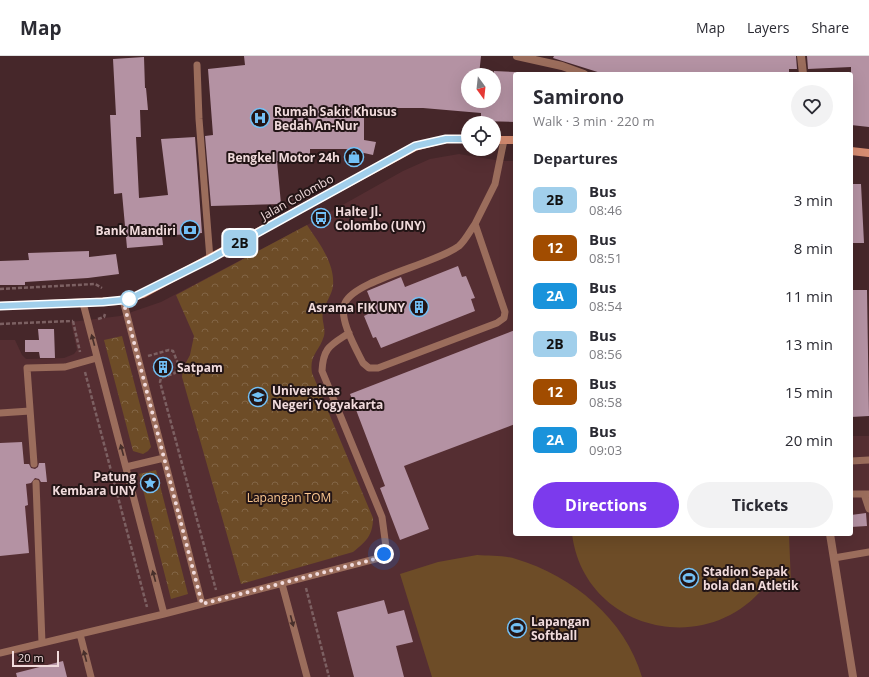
<!DOCTYPE html>
<meta charset="utf-8">
<style>
:root{--surface:#fff;--page:#f2f2f3;--text:#2b2b33;--muted:#7c7c81;--line:#e1e1e2;--accent:#7c3aed}
body{margin:0;font-family:"Open Sans",sans-serif;background:var(--page);color:var(--text);height:100vh;display:flex;flex-direction:column;font-size:15px;white-space:nowrap}
*{box-sizing:border-box;margin:0}
p{font-size:13px;color:var(--muted)}
.icon{flex:none;width:22px;height:22px;fill:none;stroke:currentColor;stroke-width:2;stroke-linecap:round;stroke-linejoin:round}
.map{position:relative;flex:1;overflow:hidden}
.sheet{position:absolute;left:513px;top:16px;width:340px;height:464px;display:flex;flex-direction:column;background:var(--surface);border-radius:4px;box-shadow:0 4px 16px #0002}
.sheet>*{flex:none}
.badge{padding:0 8px;border-radius:6px;font-size:14px;line-height:26px}
.needle{width:26px;rotate:165deg}
.buttons{position:absolute;left:461px;top:12px;display:grid;gap:8px}
.buttons a{display:grid;place-items:center;width:40px;height:40px;border-radius:50%;background:var(--surface);box-shadow:0 4px 16px #0002;font-size:20px}
.scale{position:absolute;left:12px;bottom:10px;width:47px;box-sizing:border-box;padding-left:4px;border:2px solid #f1dbdc;border-top:0;font-size:11px;line-height:14px;white-space:nowrap;color:#f1dbdc;-webkit-text-stroke:3px #231516;paint-order:stroke}
.you{position:absolute;width:20px;height:20px;margin:-10px;border:3px solid #fff;border-radius:50%;background:#1a73e8;box-shadow:0 0 0 6px #1a73e833}
.map>.badge{position:absolute;translate:-50% -50%;box-shadow:0 0 0 2px #fff}
h2{padding:0 20px;font-size:15px;line-height:36px}
.round{display:grid;place-items:center;flex:none;width:42px;height:42px;border-radius:21px;background:var(--page)}
.head{display:flex;align-items:center;justify-content:space-between;height:68px;padding:0 20px}
h1{font-size:19px;font-weight:700;line-height:30px}
.button{display:flex;gap:8px;margin-top:auto;padding:8px 20px}
.button a{flex:1;height:46px;border-radius:24px;background:var(--accent);color:#fff;font-size:16px;font-weight:700;line-height:46px;text-align:center}
.button a+a{background:var(--page);color:var(--text)}
ul{padding:0;list-style:none}
li{display:flex;align-items:center;gap:12px;height:48px;padding:0 20px}
li div{flex:1}
li b{display:block;font-size:15px}
li em{font-style:normal}
li .badge{min-width:44px;font-weight:700;text-align:center}
header{display:flex;align-items:center;gap:24px;box-sizing:border-box;height:56px;padding:0 20px;background:var(--surface);border-bottom:1px solid var(--line)}
header strong{font-size:19px}
nav{display:flex;gap:22px;margin-inline-start:auto;font-size:14px}
.map>svg:first-child{display:block}
</style>
<header>
<strong>Map</strong>
<nav><a>Map</a><a>Layers</a><a>Share</a></nav>
</header>
<div class="map">
<svg width="869" height="621" viewBox="0 0 869 621">
<defs>
<pattern id="forest-crowns" width="20" height="18" patternUnits="userSpaceOnUse"><rect width="20" height="18" fill="#6d4c27"/><path d="M2 6a3 3 0 1 1 6 0M12 15a3 3 0 1 1 6 0" fill="none" stroke="#826546"/></pattern>
</defs>
<rect width="100%" height="100%" fill="#46272a"/>
<path fill="#552e32" d="M459 98 501 105H515V478H851V380H869V621H0V284H15L22 299 26 303 64 302 74 298 77 294 71 266 120 260 161 246 307 169 403 115 430 103Z"/>
<path fill="url(#forest-crowns)" d="M307 169C319 187 335 207 333 230 332 239 325 247 323 256 321 264 326 272 324 280 319 296 309 299 312 317L373 462C373 479 366 486 353 496L241 528 182 321 183 312 190 299 194 280 176 239Z
M122 280 151 391 148 395 143 398 133 395 104 284Z
M156 414 188 538 171 543 139 418Z"/>
<path fill="#6d4c27" d="M572 478H789L791 529 765 530C706 604 584 574 572 478Z
M477 499C489 500 504 499 516 503 573 520 625 563 642 621H432L400 518 438 506Z"/>
<path fill="#b492a3" d="M244 0H481L479 19H468V45H494V15L515 16V66L481 65V57L423 52H397V57H364V84L376 86 373 99 346 93H310V104L277 105 281 148 211 150 205 80 213 79 208 13 245 9Z
M554 0H796L797 13H789V18H604L553 2Z
M807 0H869V71L851 69V11L808 13Z
M144 1 145 32H146L148 54H140L141 81H136L139 142 168 139 161 83 195 81 202 177 162 180 163 189 127 192 122 137 114 138 110 59H116L113 3Z
M851 128H861L864 187H851Z
M89 195V201L116 198 119 218 88 222 25 226V229H0V205L29 204 28 197Z
M458 210 462 221 466 220 475 242 471 243 475 255 381 292 376 281 373 282 364 260 368 258 363 248 371 245 367 235 401 221 405 231Z
M851 234H867L869 360 851 361Z
M38 273H54L55 302H40L39 296H25V284H39Z
M515 274V368L404 410 429 473 400 484 380 432 385 430 350 338Z
M22 386 24 408H29L31 412 35 413 38 411 39 407H45L47 426H41L39 423 35 422 31 427 26 428 28 449 25 450 29 497 0 500V387Z
M866 457 867 470 851 471V459Z
M384 544 388 558 404 554 413 586 396 590 404 621H354L337 556Z
M63 605 67 621H17L16 617Z"/>
<g fill="none" stroke-linecap="round" stroke-linejoin="round">
<path stroke="#7c6062" stroke-width="2.5" stroke-dasharray="4 2" stroke-linecap="butt" d="M0 233 95 228 102 232
M98 263 104 261 105 258
M73 265 80 296
M0 268 73 265
M148 300 169 294 173 295 179 310 175 317 161 322 160 326 216 534
M85 316 147 551
M306 532 329 621"/>
<path stroke="#9b6d5c" stroke-width="7" d="M197 9 199 63 210 203
M475 168C470 175 465 185 459 190 435 208 355 224 345 247 338 262 356 293 363 307L369 312H378L497 267 504 262 505 256 475 168 495 128 504 84
M123 244 202 548
M83 247 164 558
M0 357 30 355
M851 405 869 404
M34 408 27 312 65 311 97 302
M126 411 164 402
M36 427 42 587
M851 438H869
M864 438 869 453
M834 502 869 496
M282 528 307 621
M80 578 91 621
M0 597 164 558 379 502 384 498 386 491 382 461 322 315C323 291 331 289 349 277"/>
<path stroke="#9b6d5c" stroke-width="8" d="M517 0 562 10 584 18
M801 0 803 18
M830 478 853 621"/>
<path stroke="#d78d72" stroke-width="8" d="M494 84H515
M851 95 869 97
M0 250 118 245 143 238 415 91 446 83H468"/>
</g>
<defs><path id="oneway-solid" d="M-6-.8H1V-3.2L6.5 0L1 3.2V.8H-6Z"/></defs>
<g fill="#472f2b">
<use href="#oneway-solid" transform="translate(93 284) rotate(-105)"/>
<use href="#oneway-solid" transform="translate(122 394) rotate(-105)"/>
<use href="#oneway-solid" transform="translate(154 520) rotate(-105)"/>
<use href="#oneway-solid" transform="translate(292 565) rotate(75)"/>
<use href="#oneway-solid" transform="translate(85 600) rotate(-105)"/>
</g>
<g fill="none" stroke-linecap="round" stroke-linejoin="round">
<g stroke="#fff" stroke-width="9">
<path id="line" d="M0 250 103 246 123 244 136 240 210 203 415 90 446 83H468"/>
</g>
<use href="#line" stroke="#a1cfeb" stroke-width="6"/>
<path stroke="#f1dbdc" stroke-width="4" stroke-dasharray="0 7.2" d="M129 243 123 244 202 548 379 502 384 498"/>
</g>
<defs>
<g id="hospital-ring" transform="scale(1)"><circle r="9.5" fill="#231516" stroke="#73c0f6" stroke-width="1.5"/><path d="M-5-5h3v3.5h4V-5h3V5h-3V1.5h-4V5h-3Z" fill="#73c0f6"/></g>
<g id="shop-ring" transform="scale(1)"><circle r="9.5" fill="#231516" stroke="#73c0f6" stroke-width="1.5"/><path d="M-5-2.5h2.3a2.7 3.5 0 0 1 5.4 0H5L5.5 6h-11ZM-1.5-2.5h3a1.5 2.3 0 0 0-3 0Z" fill="#73c0f6"/></g>
<g id="bus-ring" transform="scale(1)"><circle r="9.5" fill="#231516" stroke="#73c0f6" stroke-width="1.5"/><path d="M-5-6H5V4H4V6H2V4H-2V6H-4V4H-5ZM-3.5-4V0h7V-4ZM-3.5 1.2v1.5H-2V1.2ZM2 1.2v1.5H3.5V1.2Z" fill="#73c0f6"/></g>
<g id="bank-ring" transform="scale(1)"><circle r="9.5" fill="#231516" stroke="#73c0f6" stroke-width="1.5"/><path d="M-6-4H6V4H-6ZM0-2.3a2.3 2.3 0 1 0 0 4.6a2.3 2.3 0 1 0 0-4.6Z" fill="#73c0f6"/></g>
<g id="building-ring" transform="scale(1)"><circle r="9.5" fill="#231516" stroke="#73c0f6" stroke-width="1.5"/><path d="M-4-6H4V6H1V3H-1V6H-4ZM-2.5-4.3h1.7v1.8h-1.7ZM.8-4.3h1.7v1.8H.8ZM-2.5-1h1.7V.8h-1.7ZM.8-1h1.7V.8H.8Z" fill="#73c0f6"/></g>
<g id="university-ring" transform="scale(1)"><circle r="9.5" fill="#231516" stroke="#73c0f6" stroke-width="1.5"/><path d="M0-5L7-2L0 1L-7-2ZM-4 1L0 2.5L4 1V4Q0 6-4 4Z" fill="#73c0f6"/></g>
<g id="sight-ring" transform="scale(1)"><circle r="9.5" fill="#231516" stroke="#73c0f6" stroke-width="1.5"/><path d="M0-6L1.8-2.2L6-1.7L2.9 1.2L3.7 5.4L0 3.3L-3.7 5.4L-2.9 1.2L-6-1.7L-1.8-2.2Z" fill="#73c0f6"/></g>
<g id="stadium-ring" transform="scale(1)"><circle r="9.5" fill="#231516" stroke="#73c0f6" stroke-width="1.5"/><path d="M0-5a6.5 5 0 1 0 0 10a6.5 5 0 1 0 0-10ZM-3.5-1.8h7v3.6h-7Z" fill="#73c0f6"/></g>
</defs>
<g fill-rule="evenodd">
<use href="#hospital-ring" x="260" y="62"/>
<use href="#shop-ring" x="354" y="101"/>
<use href="#bus-ring" x="321" y="162"/>
<use href="#bank-ring" x="190" y="174"/>
<use href="#building-ring" x="419" y="251"/>
<use href="#building-ring" x="163" y="311"/>
<use href="#university-ring" x="258" y="341"/>
<use href="#sight-ring" x="150" y="427"/>
<use href="#stadium-ring" x="689" y="522"/>
<use href="#stadium-ring" x="517" y="572"/>
</g>
<circle fill="#fff" stroke="#a1cfeb" stroke-width="2" cx="129" cy="243" r="8"/>
<g text-anchor="middle" dominant-baseline="central" stroke-width="4" stroke-linejoin="round" paint-order="stroke">
<g font-size="12" font-weight="bold" fill="#f1dbdc" stroke="#231516" text-anchor="start">
<text x="274" y="55">Rumah Sakit Khusus<tspan x="274" dy="14">Bedah An-Nur</tspan></text>
<text x="340" y="101" text-anchor="end">Bengkel Motor 24h</text>
<text x="335" y="155">Halte Jl.<tspan x="335" dy="14">Colombo (UNY)</tspan></text>
<text x="176" y="174" text-anchor="end">Bank Mandiri</text>
<text x="405" y="251" text-anchor="end">Asrama FIK UNY</text>
<text x="177" y="311">Satpam</text>
<text x="272" y="334">Universitas<tspan x="272" dy="14">Negeri Yogyakarta</tspan></text>
<text x="136" y="420" text-anchor="end">Patung<tspan x="136" dy="14">Kembara UNY</tspan></text>
<text x="703" y="515">Stadion Sepak<tspan x="703" dy="14">bola dan Atletik</tspan></text>
<text x="531" y="565">Lapangan<tspan x="531" dy="14">Softball</tspan></text>
</g>
<g font-size="12" fill="#f1dbdc" stroke="#231516">
<text transform="translate(297 141) rotate(-29)">Jalan Colombo</text>
</g>
<g font-size="12" fill="#fbc790" stroke="#231516">
<text x="289" y="441">Lapangan TOM</text>
</g>
</g>
</svg>
<div class="buttons">
<a><svg class="needle" viewBox="-14 -14 28 28"><path d="M0-13l5 13h-10z" fill="#e53935"/><path d="M0 13l5-13h-10z" fill="#7c7c81"/></svg></a>
<a><svg class="icon" aria-label="locate" viewBox="0 0 24 24"><circle cx="12" cy="12" r="6"/><path d="M12 2v4M12 18v4M2 12h4M18 12h4"/></svg></a>
</div>
<div class="scale">20 m</div>
<div class="you" style="left:384px;top:498px"></div>
<b class="badge" style="left:240px;top:187px;background:#a1cfeb;color:#111">2B</b>
<section class="sheet">
<div class="head"><div><h1>Samirono</h1><p>Walk · 3 min · 220 m</p></div><a class="round"><svg class="icon" aria-label="heart" viewBox="0 0 24 24"><path d="M12 20l-8-8c-3-5 5-10 8-4 3-6 11-1 8 4z"/></svg></a></div>
<h2>Departures</h2>
<ul>
<li><span class="badge" style="background:#a1cfeb;color:#111">2B</span><div><b>Bus</b><p>08:46</p></div><em>3 min</em></li>
<li><span class="badge" style="background:#a14c00;color:#fff">12</span><div><b>Bus</b><p>08:51</p></div><em>8 min</em></li>
<li><span class="badge" style="background:#1a93db;color:#fff">2A</span><div><b>Bus</b><p>08:54</p></div><em>11 min</em></li>
<li><span class="badge" style="background:#a1cfeb;color:#111">2B</span><div><b>Bus</b><p>08:56</p></div><em>13 min</em></li>
<li><span class="badge" style="background:#a14c00;color:#fff">12</span><div><b>Bus</b><p>08:58</p></div><em>15 min</em></li>
<li><span class="badge" style="background:#1a93db;color:#fff">2A</span><div><b>Bus</b><p>09:03</p></div><em>20 min</em></li>
</ul>
<div class="button"><a>Directions</a><a>Tickets</a></div>
</section>
</div>
